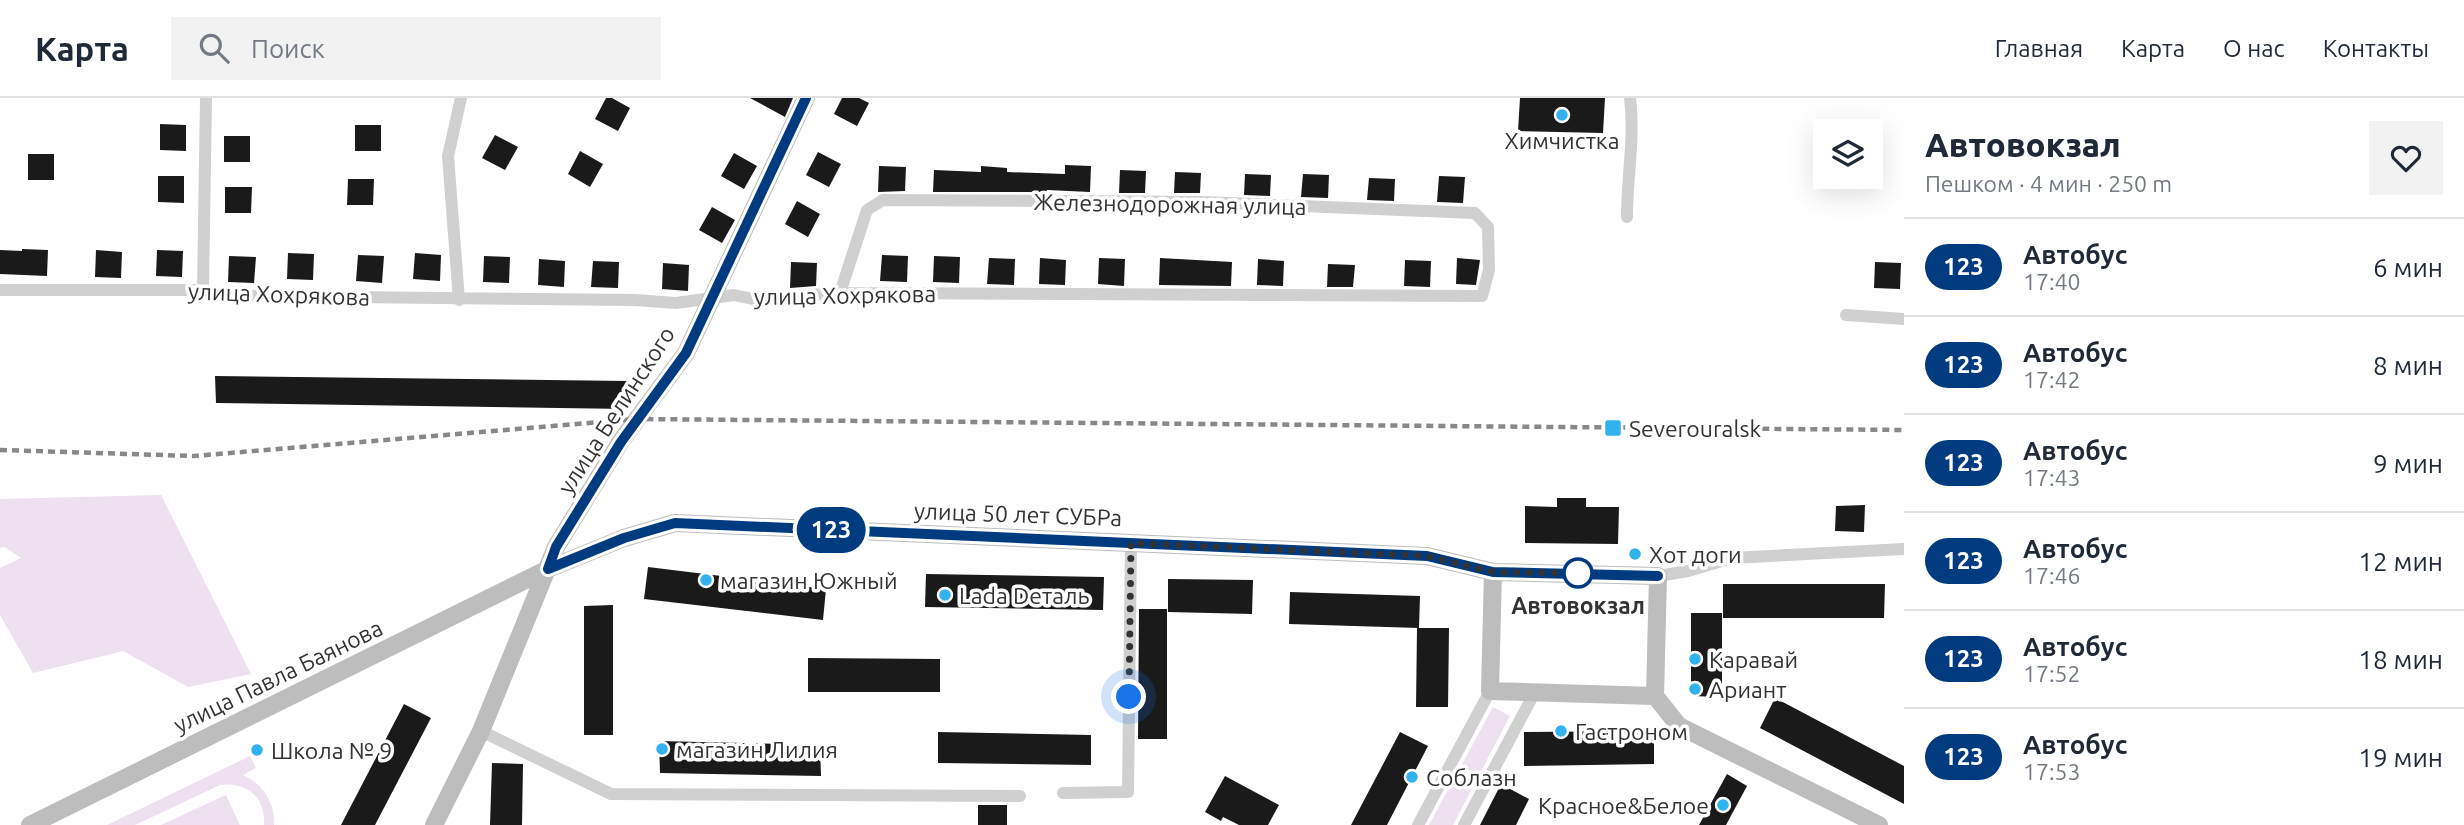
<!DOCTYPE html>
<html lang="ru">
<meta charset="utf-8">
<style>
:root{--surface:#fff;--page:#f2f2f3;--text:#1f2937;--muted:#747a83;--line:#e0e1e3}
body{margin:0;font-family:Ubuntu,sans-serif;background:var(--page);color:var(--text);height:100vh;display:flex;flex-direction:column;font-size:26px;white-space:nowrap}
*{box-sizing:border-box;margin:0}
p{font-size:23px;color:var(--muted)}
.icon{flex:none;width:38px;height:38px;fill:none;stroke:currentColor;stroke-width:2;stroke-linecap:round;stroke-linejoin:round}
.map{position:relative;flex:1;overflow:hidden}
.sheet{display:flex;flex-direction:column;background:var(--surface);width:560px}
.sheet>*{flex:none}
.badge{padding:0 14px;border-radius:23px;font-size:24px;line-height:46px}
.tools{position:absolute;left:1813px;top:21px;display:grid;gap:14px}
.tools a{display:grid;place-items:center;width:70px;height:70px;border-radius:0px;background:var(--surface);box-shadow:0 7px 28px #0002;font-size:35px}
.you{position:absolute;width:35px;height:35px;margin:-18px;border:5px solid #fff;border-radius:50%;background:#1a73e8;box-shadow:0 0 0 10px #1a73e833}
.map>.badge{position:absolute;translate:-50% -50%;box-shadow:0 0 0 4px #fff}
.round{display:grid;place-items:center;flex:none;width:74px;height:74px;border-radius:0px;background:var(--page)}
.overview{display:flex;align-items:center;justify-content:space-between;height:119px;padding:0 21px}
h1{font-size:33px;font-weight:800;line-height:52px}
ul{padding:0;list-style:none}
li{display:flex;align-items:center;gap:21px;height:98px;padding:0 21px;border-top:2px solid var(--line)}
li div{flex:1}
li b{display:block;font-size:26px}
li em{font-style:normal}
li .badge{min-width:77px;font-weight:700;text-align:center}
header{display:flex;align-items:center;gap:42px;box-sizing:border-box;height:98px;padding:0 35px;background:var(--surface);border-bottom:2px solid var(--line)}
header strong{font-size:33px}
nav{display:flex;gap:38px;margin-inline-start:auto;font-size:24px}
.search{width:490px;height:63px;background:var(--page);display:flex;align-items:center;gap:18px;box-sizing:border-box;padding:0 24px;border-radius:0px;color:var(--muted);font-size:26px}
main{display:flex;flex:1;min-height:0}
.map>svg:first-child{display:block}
</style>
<header>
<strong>Карта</strong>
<div class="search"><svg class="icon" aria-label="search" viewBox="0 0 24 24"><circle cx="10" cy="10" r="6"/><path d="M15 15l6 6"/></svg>Поиск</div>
<nav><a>Главная</a><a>Карта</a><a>О нас</a><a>Контакты</a></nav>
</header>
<main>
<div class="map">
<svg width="1904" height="727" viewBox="0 0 1904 727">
<rect width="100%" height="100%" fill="#fff"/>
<path fill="#ede1ef" d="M161 397 251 576 188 589 123 553 33 575 0 517V470L21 460 5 449 0 450V401Z
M1493 609 1510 618 1453 727H1429Z
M250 658 256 670 243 677C263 686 275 704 274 727H264C266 700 247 683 220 687L135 727H107Z
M226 697 240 727H161Z"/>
<path fill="#1a1a1a" d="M606 0H612L630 10 618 33 595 21Z
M750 0H793L785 19Z
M842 0H859L869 5 857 28 834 16Z
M1520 0H1605L1603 35 1518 33Z
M160 26 186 27V53L160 52Z
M355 27H381V53H355Z
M495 37 518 49 505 72 482 60Z
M224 38H250V64H224Z
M580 53 603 66 590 89 568 76Z
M818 54 841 66 829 89 806 77Z
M734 55 757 68 744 91 721 78Z
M28 56H54V82H28Z
M1065 67 1091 68 1090 94 1047 92 1046 94H933L934 72 981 74V68L1007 70V74L1065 76Z
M879 68 906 69 905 93 878 94Z
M1120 72 1146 73 1145 95H1119Z
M1175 74 1201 75 1200 95H1174Z
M1245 76 1271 77 1270 98 1244 97Z
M1303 76 1329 77 1328 100 1301 99Z
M158 78H184V105L158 104Z
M1439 78 1465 79 1463 105 1437 104Z
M1369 80 1395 81 1394 103 1367 102Z
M348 81H374L373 107H347Z
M225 89H252L251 115H225Z
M797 103 820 116 808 139 785 126Z
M712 109 735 122 722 145 699 132Z
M22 151 48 152 47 178 0 176V152L22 153Z
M96 152 122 154 121 180 95 179Z
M157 152 183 153 182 179 156 178Z
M288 155 314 156 313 182 287 181Z
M415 155 441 157 440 183 413 181Z
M358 157 384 158 382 185 356 183Z
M882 157 908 158 907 184 880 183Z
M229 158 256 159 254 185 228 184Z
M484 158 510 159 509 185 483 184Z
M934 158 960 159 959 185 933 184Z
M989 160 1015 161 1014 187 987 186Z
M1040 160 1066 162 1065 187 1039 186Z
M1099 160 1125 161 1124 188 1098 186Z
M1160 160 1232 164 1231 188 1159 187Z
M1457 160 1480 162 1476 187 1456 186Z
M539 161 565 163 564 189 538 187Z
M1258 161 1284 163 1283 188 1257 187Z
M1405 162 1431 163 1430 189 1404 188Z
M593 163 619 164 618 190 591 189Z
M791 164 817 165 816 188 790 190Z
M1875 164 1901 165 1900 191 1874 190Z
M663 165 689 167 688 193 662 191Z
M1328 166 1355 167 1353 189H1327Z
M215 278 628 283V311L216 305Z
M1557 400H1586V409H1619L1618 446 1525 445V408L1557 409Z
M1865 407 1864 434 1835 433 1836 408Z
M648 469 826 491 823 522 644 501Z
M926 476 1104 479 1103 512 925 509Z
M1168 481 1253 482 1252 516 1168 514Z
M1723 486H1885L1884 520H1723Z
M1290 494 1420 498 1419 530 1289 526Z
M613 507V637H584V508Z
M1139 511H1167V641H1138Z
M1691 515H1722V599L1691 598Z
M1417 530H1449L1448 609H1416Z
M808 560 940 561V594H808Z
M1775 600 1904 668V706L1760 630Z
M404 606 431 620 375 727H341Z
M1654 633V666L1524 668V634Z
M938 634 1091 637V667L938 665Z
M1400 634 1428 648 1387 727H1351Z
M659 643 820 647 821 678 660 675Z
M492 665 523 666 522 727H490Z
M1727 676 1747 688 1726 727H1699Z
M1225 678 1279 707 1268 727H1239L1223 719 1221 723 1205 714Z
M1501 686 1529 701 1516 727H1480Z
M978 707H1007V727H978Z"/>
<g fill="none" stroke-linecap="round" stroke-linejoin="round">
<path stroke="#d0d0d0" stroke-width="12" d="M1627 119C1627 79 1635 39 1630 0
M0 192H203L244 198 635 202 676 205 734 197 753 201 840 195 1482 198 1489 172 1488 129 1475 115 1203 104 883 102 867 112 840 195
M203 192 206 0
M459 202 448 58 461 0
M1846 217 1904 221
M1658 478 1688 473 1732 460 1904 451
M481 633 611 696 1020 698
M1063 695 1128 694 1131 445
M1418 727 1490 593
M1464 727 1535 594"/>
<path stroke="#bdbdbd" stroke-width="18" d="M1493 474 1490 593 1655 598
M1655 598 1679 628 1879 727
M30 727 548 471 624 440 675 425 1427 458 1493 474 1658 478 1655 598
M434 727 481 633 556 449 621 343 686 255 806 0"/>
<path stroke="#888" stroke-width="4.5" stroke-dasharray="7 5" stroke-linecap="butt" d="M0 352 194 358 636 321 1904 332"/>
</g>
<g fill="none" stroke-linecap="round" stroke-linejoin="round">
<g stroke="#fff" stroke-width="16">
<path id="line" d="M806 0 686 255 621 344 556 449 548 471 624 440 675 425 1427 458 1493 474 1658 478"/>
</g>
<use href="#line" stroke="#003b80" stroke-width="10"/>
<path stroke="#333" stroke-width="7" stroke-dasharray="0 12.6" d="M1129 599 1131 445 1427 458 1493 474 1578 475"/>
</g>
<g fill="#31b1ed" stroke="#fff" stroke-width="2.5">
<circle cx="1562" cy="17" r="7"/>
<rect x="1604" y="321" width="18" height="18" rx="3.5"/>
<circle cx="1635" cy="456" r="7"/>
<circle cx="706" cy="482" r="7"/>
<circle cx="945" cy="497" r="7"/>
<circle cx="1695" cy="561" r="7"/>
<circle cx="1695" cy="591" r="7"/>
<circle cx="1561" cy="633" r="7"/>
<circle cx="662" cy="651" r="7"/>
<circle cx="257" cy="652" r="7"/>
<circle cx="1412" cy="679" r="7"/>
<circle cx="1723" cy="707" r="7"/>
</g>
<circle fill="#fff" stroke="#003b80" stroke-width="3.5" cx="1578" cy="475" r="14"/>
<g text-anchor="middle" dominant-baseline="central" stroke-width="7" stroke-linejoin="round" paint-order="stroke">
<g font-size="23" fill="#333" stroke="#fff" text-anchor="start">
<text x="1562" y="42" text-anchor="middle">Химчистка</text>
<text x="1629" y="330">Severouralsk</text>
<text x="1649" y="456">Хот доги</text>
<text x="720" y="482">магазин Южный</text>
<text x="959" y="497">Lada Dеталь</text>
<text x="1709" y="561">Каравай</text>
<text x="1709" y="591">Ариант</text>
<text x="1575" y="633">Гастроном</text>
<text x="676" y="651">магазин Лилия</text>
<text x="271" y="652">Школа № 9</text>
<text x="1426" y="679">Соблазн</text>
<text x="1709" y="707" text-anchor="end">Красное&amp;Белое</text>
</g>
<g font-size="23" fill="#333" stroke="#fff">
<text transform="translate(1170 106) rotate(1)">Железнодорожная улица</text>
<text transform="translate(279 196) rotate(2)">улица Хохрякова</text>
<text transform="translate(845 197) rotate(-1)">улица Хохрякова</text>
<text transform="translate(616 312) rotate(-57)">улица Белинского</text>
<text transform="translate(1018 416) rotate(2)">улица 50 лет СУБРа</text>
<text transform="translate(278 578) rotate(-26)">улица Павла Баянова</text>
</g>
<g font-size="23" font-weight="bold" fill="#333" stroke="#fff">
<text x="1578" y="507">Автовокзал</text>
</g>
</g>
</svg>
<div class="tools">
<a><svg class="icon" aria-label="layers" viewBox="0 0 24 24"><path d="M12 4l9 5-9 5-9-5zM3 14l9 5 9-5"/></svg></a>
</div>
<div class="you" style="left:1129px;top:599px"></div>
<b class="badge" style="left:831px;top:432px;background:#003b80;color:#fff">123</b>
</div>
<section class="sheet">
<div class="overview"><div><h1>Автовокзал</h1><p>Пешком · 4 мин · 250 m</p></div><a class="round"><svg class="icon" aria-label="heart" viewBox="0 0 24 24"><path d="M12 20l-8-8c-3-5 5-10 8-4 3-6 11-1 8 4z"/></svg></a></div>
<ul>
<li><span class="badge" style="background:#003b80;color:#fff">123</span><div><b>Автобус</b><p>17:40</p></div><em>6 мин</em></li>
<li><span class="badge" style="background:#003b80;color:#fff">123</span><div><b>Автобус</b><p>17:42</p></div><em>8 мин</em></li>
<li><span class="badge" style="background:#003b80;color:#fff">123</span><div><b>Автобус</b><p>17:43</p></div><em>9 мин</em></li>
<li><span class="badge" style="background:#003b80;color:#fff">123</span><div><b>Автобус</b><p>17:46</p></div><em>12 мин</em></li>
<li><span class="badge" style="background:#003b80;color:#fff">123</span><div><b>Автобус</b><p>17:52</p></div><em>18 мин</em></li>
<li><span class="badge" style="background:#003b80;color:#fff">123</span><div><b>Автобус</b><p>17:53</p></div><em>19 мин</em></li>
</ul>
</section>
</main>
